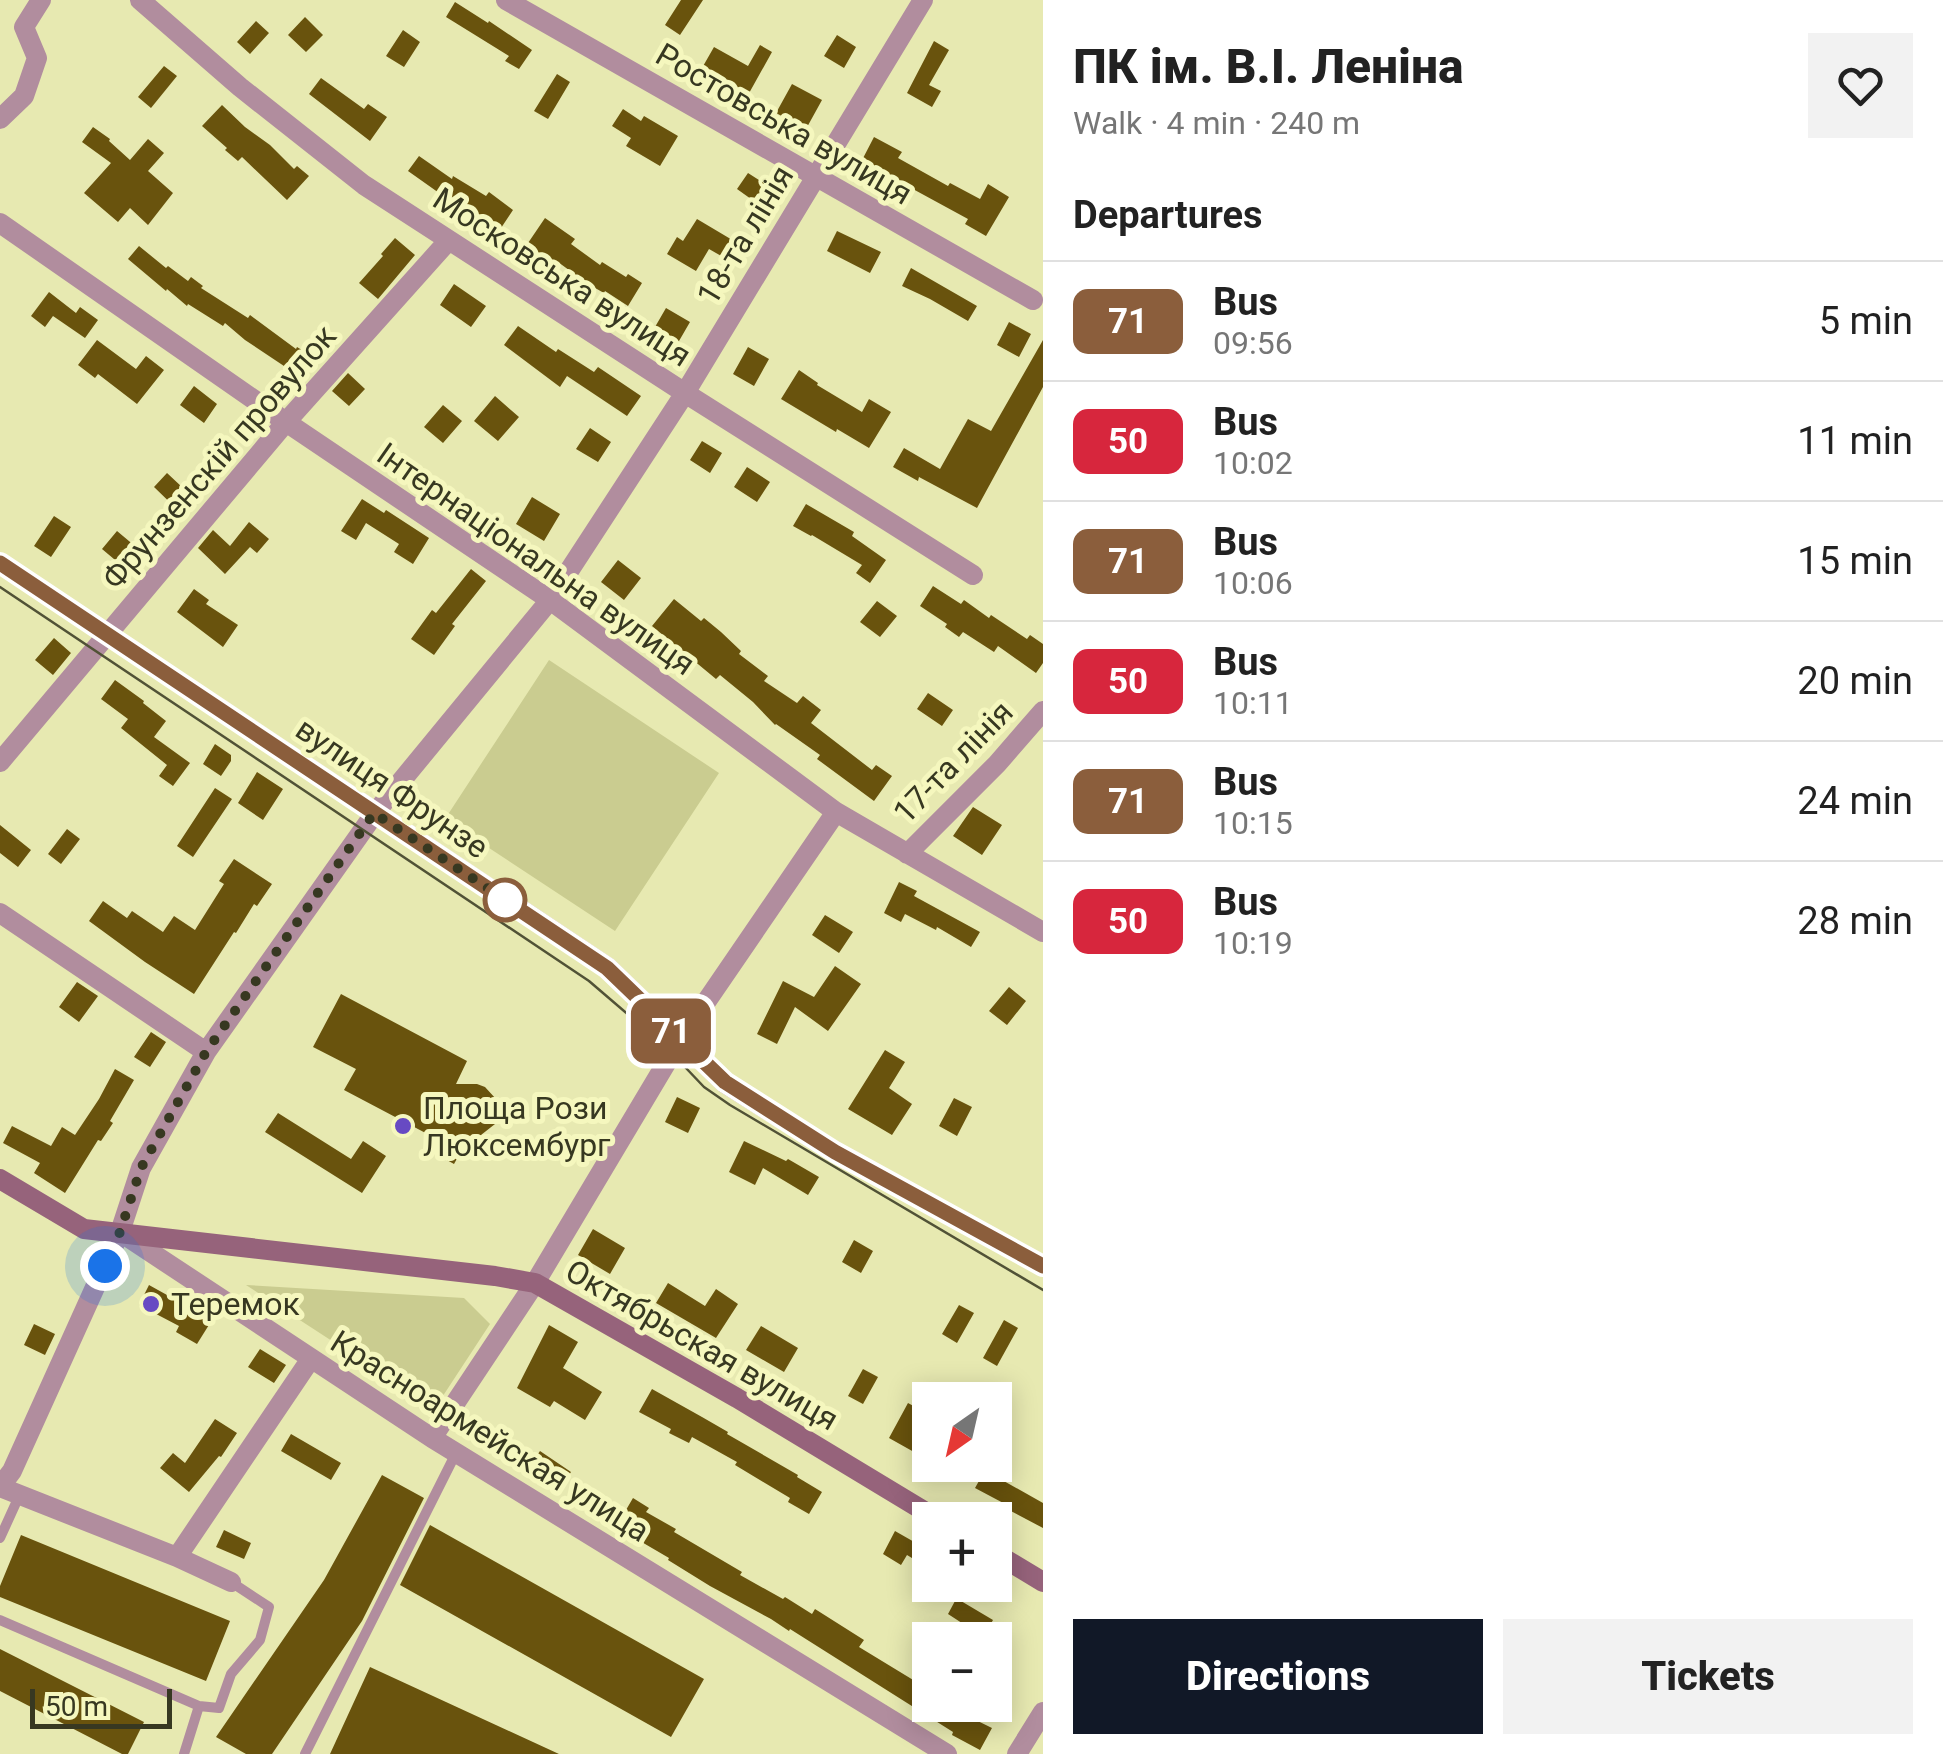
<!DOCTYPE html>
<meta charset="utf-8">
<style>
:root{--surface:#fff;--page:#f2f2f2;--text:#222;--muted:#767676;--line:#e0e0e0;--accent:#111827}
body{margin:0;font-family:Roboto,sans-serif;background:var(--page);color:var(--text);height:100vh;display:flex;flex-direction:column;font-size:38px;white-space:nowrap}
*{box-sizing:border-box;margin:0}
p{font-size:32px;color:var(--muted)}
.icon{flex:none;width:55px;height:55px;fill:none;stroke:currentColor;stroke-width:2;stroke-linecap:round;stroke-linejoin:round}
.map{position:relative;flex:1;overflow:hidden}
.drawer{display:flex;flex-direction:column;background:var(--surface);width:900px}
.drawer>*{flex:none}
.badge{padding:0 20px;border-radius:15px;font-size:35px;line-height:65px}
.needle{width:65px;rotate:214deg}
.controls{position:absolute;left:912px;top:1382px;display:grid;gap:20px}
.controls a{display:grid;place-items:center;width:100px;height:100px;border-radius:0px;background:var(--surface);box-shadow:0 5px 25px #0003;font-size:50px}
.scale{position:absolute;left:30px;bottom:25px;width:142px;box-sizing:border-box;padding-left:10px;border:5px solid #373821;border-top:0;font-size:28px;line-height:35px;white-space:nowrap;color:#373821;-webkit-text-stroke:8px #f5f7be;paint-order:stroke}
.you{position:absolute;width:50px;height:50px;margin:-25px;border:8px solid #fff;border-radius:50%;background:#1a73e8;box-shadow:0 0 0 15px #1a73e833}
.map>.badge{position:absolute;translate:-50% -50%;box-shadow:0 0 0 5px #fff}
h2{padding:0 30px;font-size:38px;line-height:90px}
.round{display:grid;place-items:center;flex:none;width:105px;height:105px;border-radius:0px;background:var(--page)}
.overview{display:flex;align-items:center;justify-content:space-between;height:170px;padding:0 30px}
h1{font-size:48px;font-weight:800;line-height:75px}
.button{display:flex;gap:20px;margin-top:auto;padding:20px 30px}
.button a{flex:1;height:115px;border-radius:0px;background:var(--accent);color:#fff;font-size:40px;font-weight:800;line-height:115px;text-align:center}
.button a+a{background:var(--page);color:var(--text)}
ul{padding:0;list-style:none}
li{display:flex;align-items:center;gap:30px;height:120px;padding:0 30px;border-top:2px solid var(--line)}
li div{flex:1}
li b{display:block;font-size:38px}
li em{font-style:normal}
li .badge{min-width:110px;font-weight:700;text-align:center}
main{display:flex;flex:1;min-height:0}
.map>svg:first-child{display:block}
</style>
<main>
<div class="map">
<svg width="1043" height="1754" viewBox="0 0 1043 1754">
<rect width="100%" height="100%" fill="#e7e9b1"/>
<path fill="#cacc90" d="M549 660 719 773 615 931 445 819Z
M246 1285 464 1298 490 1324 435 1408Z"/>
<path fill="#69530d" d="M681 0H703L680 35 665 25Z
M455 2 488 23 489 21 532 50 519 69 505 61 509 56 446 17Z
M305 17 323 35 306 52 288 35Z
M256 21 269 33 250 54 237 42Z
M403 30 420 42 404 67 386 56Z
M837 35 856 47 844 68 824 56Z
M934 41 949 50 929 85 941 91 932 107 907 93Z
M760 45 772 52 748 95 702 68 714 47 748 66Z
M164 66 177 76 151 108 138 97Z
M557 74 570 82 548 119 534 111Z
M321 78 364 109 368 104 387 117 370 141 309 94Z
M792 84 822 100 806 129 776 113Z
M222 105 245 127 270 145 294 169 297 166 309 176 287 200 242 157 238 161 225 150 227 148 202 126Z
M623 109 641 121 644 116 678 136 660 166 626 146 631 138 612 126Z
M93 127 110 139 109 141 130 160 148 139 164 153 148 171 173 193 148 225 130 208 118 222 84 193 111 163 82 142Z
M874 137 902 152 898 158 948 186 950 183 980 199 988 184 1009 197 986 236 965 224 968 219 889 176 888 178 860 164Z
M419 156 452 179 453 176 486 196 489 192 513 210 497 234 408 171Z
M748 173 770 187 758 204 737 189Z
M545 218 575 239 571 244 600 265 602 262 626 277 628 274 642 283 628 306 605 291 604 293 588 284 558 262 556 265 526 246Z
M697 219 734 241 723 257 709 249 696 271 667 254 677 237 683 241Z
M837 231 881 252 870 273 827 251Z
M395 238 415 255 378 299 359 283 383 256 381 254Z
M139 246 166 268 168 266 188 281 191 277 203 286 201 288 248 318 250 315 296 349 297 347 318 360 305 380 245 340 225 323 223 326 188 304 187 306 167 289 166 291 128 259Z
M911 268 977 306 968 321 930 299 902 286Z
M454 284 486 306 471 327 440 305Z
M49 292 76 313 80 307 98 320 85 338 53 316 45 327 31 316Z
M666 308 690 322 679 341 655 327Z
M1009 322 1031 334 1019 357 997 345Z
M518 326 556 352 558 349 594 372 598 367 641 396 627 416 567 376 560 387 504 345Z
M97 340 136 369 146 356 164 370 137 404 98 374 95 378 78 365Z
M1043 340V387L977 508 919 477 918 481 893 467 904 448 940 469 968 419 991 431Z
M748 347 769 359 754 386 733 374Z
M799 370 818 383 817 385 862 412 869 399 891 412 869 448 837 429 836 432 781 399Z
M348 373 365 389 349 406 332 391Z
M194 386 217 404 204 423 180 405Z
M495 396 519 417 498 441 474 421Z
M443 405 462 421 443 443 424 427Z
M590 428 611 442 598 462 576 449Z
M702 441 722 453 710 473 690 460Z
M747 467 770 482 757 502 734 487Z
M167 473 198 502 185 517 154 487Z
M532 497 560 514 544 541 516 524Z
M362 499 384 513 386 510 429 538 413 564 394 552 399 544 366 523 356 540 341 531Z
M806 504 854 532 852 536 886 560 870 583 856 573 862 565 812 535 811 536 793 526Z
M54 516 71 527 51 557 34 546Z
M249 522 269 539 257 553 250 547 225 574 198 548 213 530 230 546Z
M117 531 148 557 133 575 102 549Z
M618 560 641 578 624 600 601 582Z
M471 569 486 581 452 624 455 626 434 655 411 639 432 610 436 613Z
M933 586 961 604 964 600 989 618 991 615 1027 639 1030 635 1043 644V663L1036 673 998 646 994 652 963 632 959 637 945 627 947 624 920 606Z
M194 589 209 600 206 604 238 625 223 647 177 612Z
M674 599 701 621 704 618 721 632 741 651 739 654 768 676 764 681 797 703 803 696 821 710 811 723 872 770 876 765 892 776 874 801 817 759 820 755 776 724 775 725 753 702 720 675 716 679 652 626Z
M877 601 897 616 880 637 860 622Z
M54 638 71 653 53 675 35 660Z
M115 680 144 701 143 703 166 721 154 737 190 763 173 786 159 776 167 765 121 728 128 719 101 699Z
M928 693 953 710 942 726 917 709Z
M215 744 231 755V761L221 776 203 764Z
M257 772 283 789 263 820 238 803Z
M215 788 232 799 193 857 177 846Z
M973 807 1002 825 982 855 953 836Z
M0 825 31 850 18 867 0 853Z
M67 829 80 839 61 864 48 854Z
M234 859 272 884 257 906 254 904 236 933 234 932 194 994 145 962 89 921 103 901 127 918 132 911 163 932 174 916 195 930 224 884 219 881Z
M899 882 917 891 914 896 980 932 971 947 937 927 936 930 905 914 901 922 884 913Z
M825 915 853 932 839 953 812 935Z
M835 966 861 984 828 1031 795 1007 777 1044 757 1034 783 981 814 997Z
M77 982 98 996 79 1022 59 1007Z
M1009 987 1026 1001 1007 1025 989 1011Z
M341 994 467 1061 456 1084H477L485 1087 496 1099 498 1116 495 1124 481 1135 469 1137 454 1164 429 1150 435 1138 344 1090 356 1069 313 1047Z
M151 1032 166 1042 150 1067 134 1057Z
M885 1050 905 1062 889 1088 912 1104 892 1135 848 1109Z
M115 1069 134 1080 110 1121 113 1123 101 1141 98 1140 65 1193 34 1173 40 1163 3 1143 12 1126 51 1146 62 1127 75 1135 99 1099Z
M677 1097 700 1108 688 1133 665 1122Z
M954 1098 972 1107 957 1136 939 1126Z
M278 1113 351 1159 363 1141 386 1156 362 1193 265 1132Z
M744 1141 786 1161 788 1159 819 1177 808 1195 763 1168 755 1185 729 1172Z
M593 1229 625 1248 610 1274 578 1255Z
M854 1240 873 1251 861 1273 842 1262Z
M668 1283 705 1306 716 1289 738 1304 716 1338 656 1303Z
M149 1285 212 1320 197 1344 176 1332 179 1326 139 1305Z
M959 1305 974 1313 957 1343 942 1334Z
M1004 1320 1018 1328 997 1366 983 1358Z
M34 1324 55 1334 45 1355 24 1345Z
M549 1325 578 1342 563 1368 602 1392 585 1420 554 1401 550 1407 517 1388Z
M761 1326 798 1348 784 1372 746 1350Z
M260 1349 286 1365 274 1383 248 1367Z
M863 1369 878 1377 863 1404 848 1396Z
M652 1389 702 1417 728 1432 727 1434 798 1475 797 1477 822 1492 809 1514 788 1502 790 1498 735 1465 737 1462 692 1437 689 1443 669 1433 671 1429 639 1412Z
M908 1403 930 1415V1461L889 1438Z
M215 1419 237 1433 221 1457 219 1456 189 1492 160 1468 173 1453 185 1463Z
M291 1434 341 1463 331 1480 281 1451Z
M540 1451 571 1472 558 1491 527 1470Z
M988 1465H1010L1002 1480 1043 1503V1528L1005 1508 1007 1505 975 1488Z
M382 1475 424 1498 362 1621 272 1754H246L216 1737 324 1580Z
M633 1498 649 1508 646 1512 676 1529 674 1532 742 1572 740 1575 783 1599 785 1597 812 1614 815 1609 864 1640 859 1647 928 1689 918 1705H945L992 1728 980 1750 952 1735 953 1732 790 1629 789 1631 771 1619 710 1586 668 1560 669 1558 616 1527Z
M430 1525 704 1679 671 1737 400 1585Z
M224 1530 251 1543 244 1559 216 1547Z
M895 1531 930 1551V1569L907 1555 901 1565 883 1554Z
M21 1535 230 1621 206 1681 0 1597V1586Z
M955 1601H961L993 1620 982 1640H961L968 1627 948 1614Z
M0 1649 144 1722 128 1754H122L0 1691Z
M370 1667 559 1754H330Z"/>
<g fill="none" stroke-linecap="round" stroke-linejoin="round">
<path stroke="#b18d9e" stroke-width="10" d="M0 1538 20 1494
M0 1620 199 1706 219 1708 231 1674 260 1640 269 1607 231 1582
M184 1754 199 1706
M305 1754 456 1453"/>
<path stroke="#b18d9e" stroke-width="20" d="M140 0 240 87 364 185 685 393 973 575
M506 0 1033 300
M0 119 24 96 37 58 24 27 41 0
M0 223 286 422 550 600 836 812 1043 932
M0 762 286 422 449 240
M907 854 997 764 1043 711
M0 913 206 1052
M120 1232 432 1438 947 1754
M432 1438 535 1283 680 1040 836 812
M0 1487 12 1471 120 1232 141 1168 206 1052 375 813 550 600 685 393 923 0
M0 1487 177 1557 231 1582
M177 1557 310 1360
M1017 1754 1043 1712"/>
<path stroke="#96637b" stroke-width="20" d="M0 563 607 967 725 1083 835 1152 1043 1266
M0 1179 84 1229 495 1276 535 1283 737 1398 939 1520
M995 1553 1043 1582"/>
<path stroke="#515236" stroke-width="2.5" d="M0 587 589 981 666 1047 704 1087 730 1105 1043 1290"/>
</g>
<g fill="none" stroke-linecap="round" stroke-linejoin="round">
<g stroke="#fff" stroke-width="22">
<path id="line" d="M0 563 607 968 725 1082 835 1152 1043 1266"/>
</g>
<use href="#line" stroke="#8b5e3c" stroke-width="15"/>
<path stroke="#373821" stroke-width="10" stroke-dasharray="0 18" d="M105 1266 120 1232 141 1168 206 1052 374 813 507 901 505 900"/>
</g>
<circle fill="#fff" stroke="#8b5e3c" stroke-width="5" cx="505" cy="900" r="20"/>
<g fill="#674ac3" stroke="#f5f7be" stroke-width="4">
<circle cx="403" cy="1126" r="10"/>
<circle cx="151" cy="1304" r="10"/>
</g>
<g text-anchor="middle" dominant-baseline="central" stroke-width="10" stroke-linejoin="round" paint-order="stroke">
<g font-size="32" fill="#373821" stroke="#f5f7be">
<text transform="translate(784 124) rotate(30)">Ростовська вулиця</text>
<text transform="translate(745 235) rotate(-59)">18-та лінія</text>
<text transform="translate(562 277) rotate(33)">Московська вулиця</text>
<text transform="translate(219 457) rotate(-49)">Фрунзенскій провулок</text>
<text transform="translate(536 559) rotate(35)">Інтернаціональна вулиця</text>
<text transform="translate(953 762) rotate(-46)">17-та лінія</text>
<text transform="translate(392 788) rotate(34)">вулиця Фрунзе</text>
<text transform="translate(702 1345) rotate(30)">Октябрьская вулиця</text>
<text transform="translate(490 1436) rotate(32)">Красноармейская улица</text>
</g>
<g font-size="32" fill="#373821" stroke="#f5f7be" text-anchor="start">
<text x="423" y="1108">Площа Рози<tspan x="423" dy="37">Люксембург</tspan></text>
<text x="171" y="1304">Теремок</text>
</g>
</g>
</svg>
<div class="controls">
<a><svg class="needle" viewBox="-14 -14 28 28"><path d="M0-13l5 13h-10z" fill="#e53935"/><path d="M0 13l5-13h-10z" fill="#767676"/></svg></a>
<a>+</a>
<a>−</a>
</div>
<div class="scale">50 m</div>
<div class="you" style="left:105px;top:1266px"></div>
<b class="badge" style="left:671px;top:1031px;background:#8b5e3c;color:#fff">71</b>
</div>
<section class="drawer">
<div class="overview"><div><h1>ПК ім. В.І. Леніна</h1><p>Walk · 4 min · 240 m</p></div><a class="round"><svg class="icon" aria-label="heart" viewBox="0 0 24 24"><path d="M12 20l-8-8c-3-5 5-10 8-4 3-6 11-1 8 4z"/></svg></a></div>
<h2>Departures</h2>
<ul>
<li><span class="badge" style="background:#8b5e3c;color:#fff">71</span><div><b>Bus</b><p>09:56</p></div><em>5 min</em></li>
<li><span class="badge" style="background:#d7263d;color:#fff">50</span><div><b>Bus</b><p>10:02</p></div><em>11 min</em></li>
<li><span class="badge" style="background:#8b5e3c;color:#fff">71</span><div><b>Bus</b><p>10:06</p></div><em>15 min</em></li>
<li><span class="badge" style="background:#d7263d;color:#fff">50</span><div><b>Bus</b><p>10:11</p></div><em>20 min</em></li>
<li><span class="badge" style="background:#8b5e3c;color:#fff">71</span><div><b>Bus</b><p>10:15</p></div><em>24 min</em></li>
<li><span class="badge" style="background:#d7263d;color:#fff">50</span><div><b>Bus</b><p>10:19</p></div><em>28 min</em></li>
</ul>
<div class="button"><a>Directions</a><a>Tickets</a></div>
</section>
</main>
